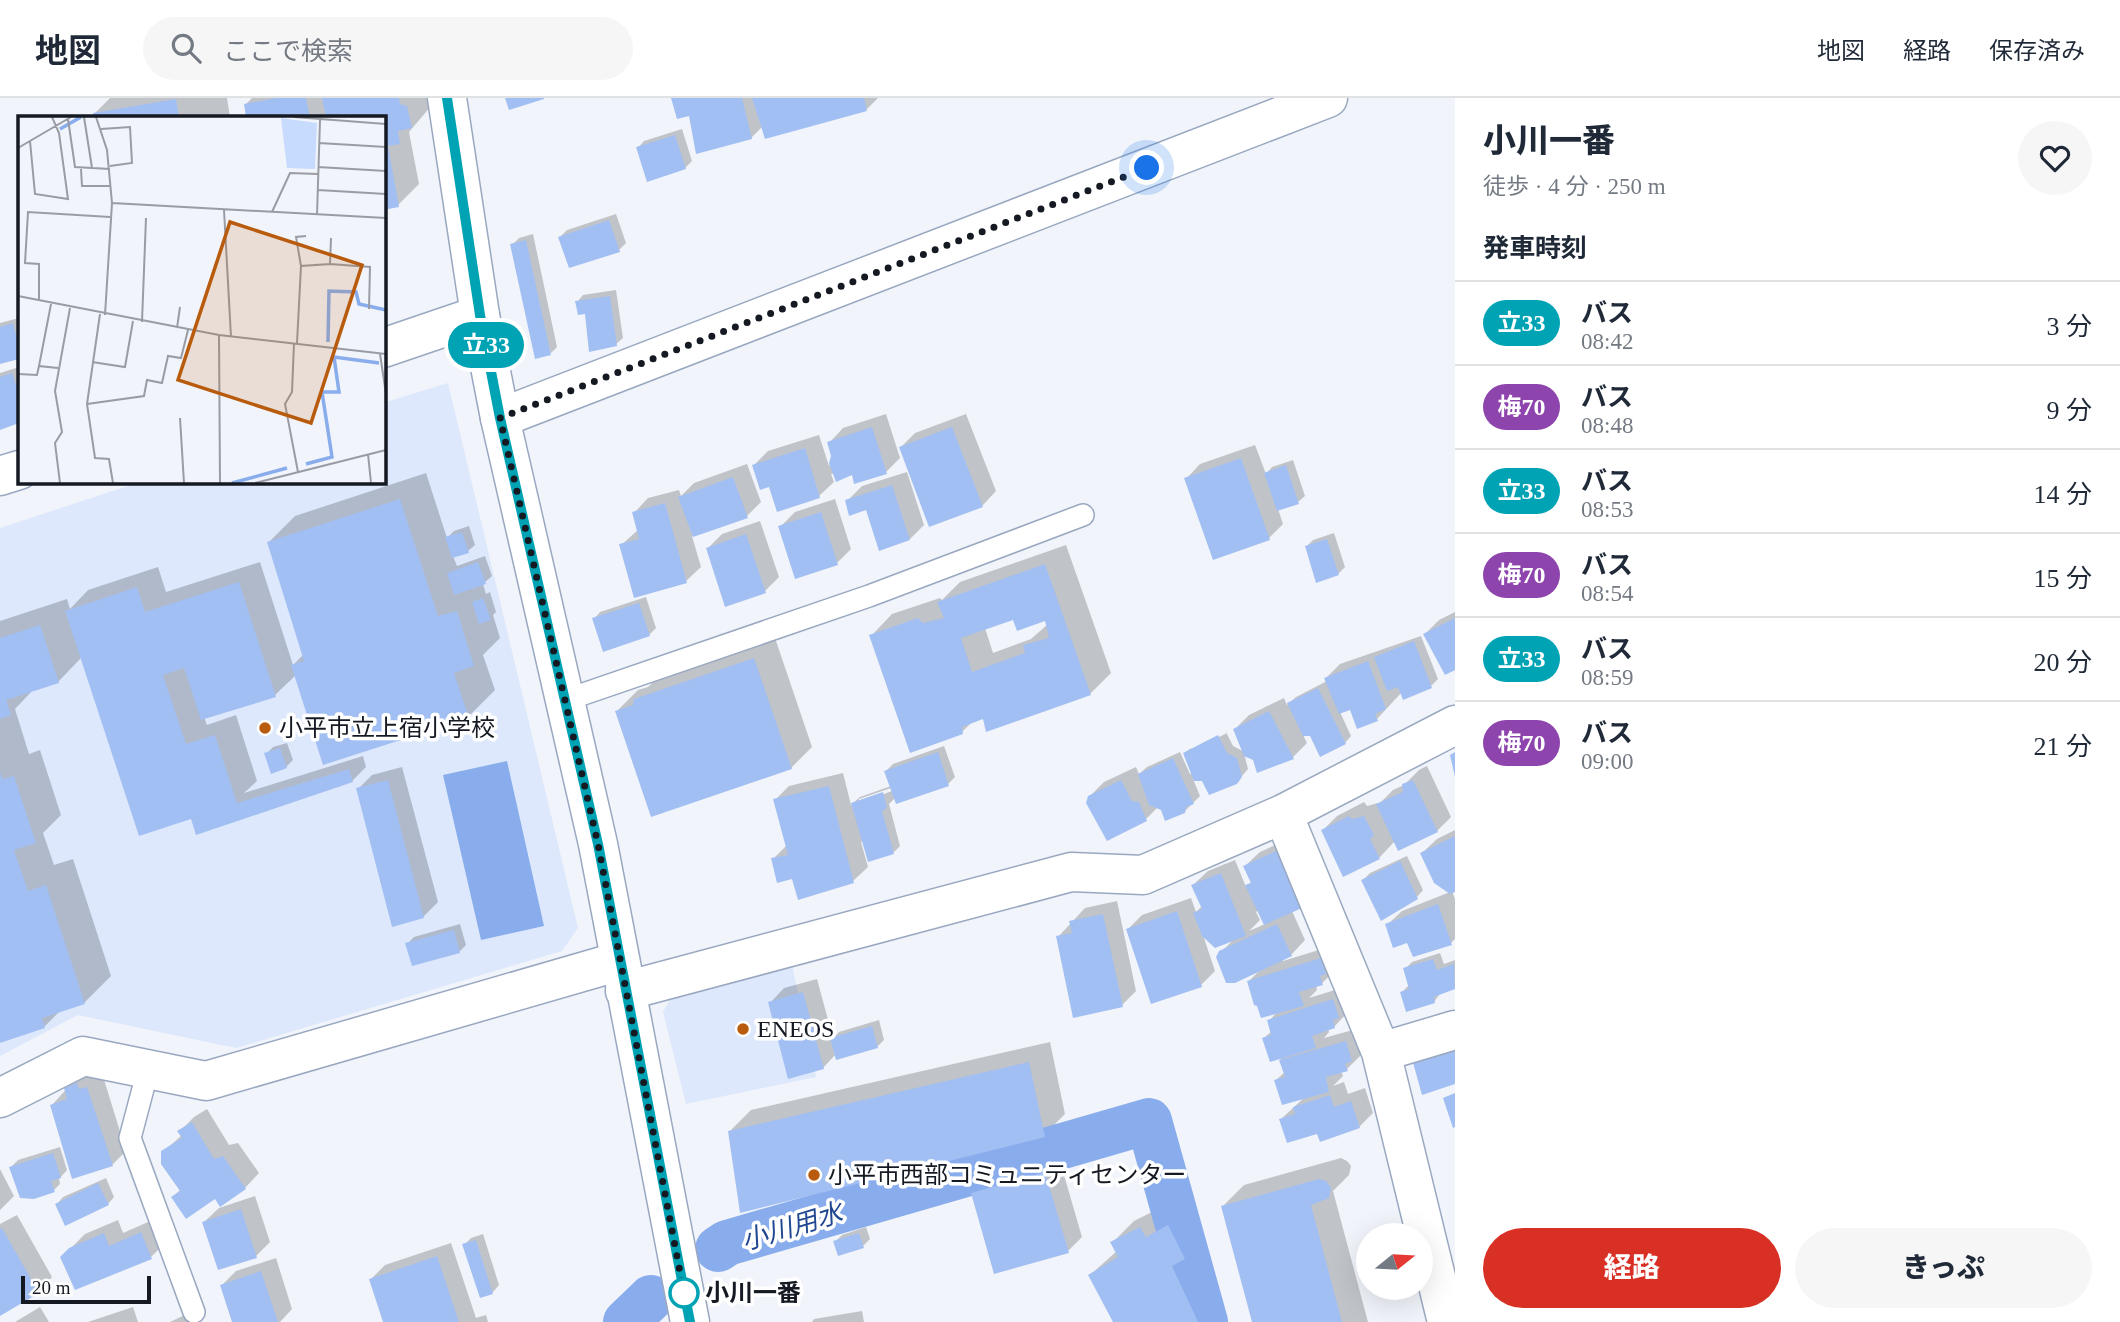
<!DOCTYPE html>
<html lang="ja">
<meta charset="utf-8">
<style>
:root{--surface:#fff;--page:#f6f6f7;--text:#1f2937;--muted:#747a83;--line:#e0e1e3;--accent:#d93025}
body{margin:0;font-family:"Times New Roman","Noto Sans JP",serif;background:var(--page);color:var(--text);height:100vh;display:flex;flex-direction:column;font-size:26px;white-space:nowrap}
*{box-sizing:border-box;margin:0}
p{font-size:23px;color:var(--muted)}
.icon{flex:none;width:38px;height:38px;fill:none;stroke:currentColor;stroke-width:2;stroke-linecap:round;stroke-linejoin:round}
.map{position:relative;flex:1;overflow:hidden}
.drawer{display:flex;flex-direction:column;background:var(--surface);width:665px}
.drawer>*{flex:none}
.badge{padding:0 14px;border-radius:23px;font-size:24px;line-height:46px}
.needle{width:46px;rotate:72deg}
.buttons{position:absolute;left:1356px;top:1125px;display:grid;gap:14px}
.buttons a{display:grid;place-items:center;width:77px;height:77px;border-radius:50%;background:var(--surface);box-shadow:0 7px 28px #0002;font-size:35px}
.scale{position:absolute;left:21px;bottom:18px;width:130px;box-sizing:border-box;padding-left:7px;border:4px solid #141922;border-top:0;font-size:19px;line-height:24px;white-space:nowrap;color:#141922;-webkit-text-stroke:5px #fff;paint-order:stroke}
.you{position:absolute;width:35px;height:35px;margin:-18px;border:5px solid #fff;border-radius:50%;background:#1a73e8;box-shadow:0 0 0 10px #1a73e833}
.map>.badge{position:absolute;translate:-50% -50%;box-shadow:0 0 0 4px #fff}
h2{padding:0 28px;font-size:26px;line-height:63px}
.round{display:grid;place-items:center;flex:none;width:74px;height:74px;border-radius:37px;background:var(--page)}
.head{display:flex;align-items:center;justify-content:space-between;height:119px;padding:0 28px}
h1{font-size:33px;font-weight:800;line-height:52px}
.button{display:flex;gap:14px;margin-top:auto;padding:14px 28px}
.button a{flex:1;height:80px;border-radius:42px;background:var(--accent);color:#fff;font-size:28px;font-weight:800;line-height:80px;text-align:center}
.button a+a{background:var(--page);color:var(--text)}
ul{padding:0;list-style:none}
li{display:flex;align-items:center;gap:21px;height:84px;padding:0 28px;border-top:2px solid var(--line)}
li div{flex:1}
li b{display:block;font-size:26px}
li em{font-style:normal}
li .badge{min-width:77px;font-weight:700;text-align:center}
header{display:flex;align-items:center;gap:42px;box-sizing:border-box;height:98px;padding:0 35px;background:var(--surface);border-bottom:2px solid var(--line)}
header strong{font-size:33px}
nav{display:flex;gap:38px;margin-inline-start:auto;font-size:24px}
.search{width:490px;height:63px;background:var(--page);display:flex;align-items:center;gap:18px;box-sizing:border-box;padding:0 24px;border-radius:38px;color:var(--muted);font-size:26px}
main{display:flex;flex:1;min-height:0}
.map>svg:first-child{display:block}
</style>
<header>
<strong>地図</strong>
<div class="search"><svg class="icon" aria-label="search" viewBox="0 0 24 24"><circle cx="10" cy="10" r="6"/><path d="M15 15l6 6"/></svg>ここで検索</div>
<nav><a>地図</a><a>経路</a><a>保存済み</a></nav>
</header>
<main>
<div class="map">
<svg width="1455" height="1224" viewBox="0 0 1455 1224">
<rect width="100%" height="100%" fill="#f1f4fa"/>
<path fill="#dde8fc" d="M448 285 578 830 562 853 236 950 78 917 0 958V430L143 383H383V305Z
M791 862 816 979 686 1006 663 914 677 889Z"/>
<path fill="#89adec" d="M507 663 544 828 481 842 443 677Z"/>
<path fill="#0003" fill-rule="evenodd" d="M110 0H227L230 19H96L95 15Z
M252 0H430L432 7 409 34 419 86 398 107 383 110V19H248L246 6Z
M673 0H878L867 11 763 28 751 40 691 16Z
M682 31 692 63 685 70 638 50 644 43Z
M616 116 626 145 619 152 560 139 567 132Z
M533 136 557 249 551 255 512 147 519 140Z
M616 192 623 240 616 246 577 204 583 197Z
M19 220V259L0 265V225Z
M19 269V324L0 330V275Z
M886 316 900 360 886 374 831 376 834 384 819 398 771 387 754 367 768 353 819 337 829 368 833 358 829 345 843 330Z
M966 316 996 393 982 408 901 349 915 335Z
M1255 347 1266 376 1272 369 1293 362 1305 398 1298 404 1278 411 1283 426 1269 440 1186 381 1200 366Z
M747 366 761 404 747 418 692 438 701 469 686 483 621 447 638 432 634 415 648 400 679 392 681 398 694 385Z
M907 374 924 427 910 441 867 410 847 403 862 388Z
M426 375 447 440 454 433 469 428 475 447 468 453 453 458 457 468 485 458 492 478 483 486 486 496 490 494 496 514 493 517 500 540 483 557 495 592 468 619 296 577 275 597 204 619 207 627 236 617 257 683 244 695 363 658 366 669 352 683 193 721 82 559 58 584 34 591 15 611 29 656 40 652 61 717 43 735 54 767 73 761 111 878 84 905 61 912 44 929 0 943V523L67 501 70 511 88 492 158 469 166 494 260 464 293 567 304 556 269 444 295 418Z
M835 401 851 451 837 465 780 429 795 414Z
M760 423 779 479 765 493 708 450 722 436Z
M1334 435 1345 469 1338 476 1307 448 1313 442Z
M1066 447 1111 575 1090 596 973 623 962 634 872 537 892 516 940 500 942 502 960 484ZM1014 520 1047 521 1048 526 1031 541 993 555 985 530Z
M646 499 656 530 649 537 594 521 600 514Z
M1455 514V570L1425 536 1439 522Z
M1421 538 1438 581 1431 588 1402 594 1377 621 1351 610 1340 614 1351 638 1345 645 1311 636 1303 637 1307 645 1293 659 1255 661 1244 655 1248 671 1236 685 1193 681 1200 698 1184 714 1158 709 1145 722 1089 699 1104 684 1136 669 1139 676 1147 669 1180 654 1190 676 1193 675 1185 655 1191 650V653L1227 635 1225 632 1192 648 1225 632 1233 648 1245 654 1235 631 1249 617 1284 600 1287 607 1296 599 1327 583 1326 580 1340 566Z
M775 540 812 649 791 670 617 613 638 592 648 589 657 580Z
M287 645 293 662 286 669 266 656 273 649Z
M944 648 955 679 948 686 897 703 895 700 889 706 900 748 893 755 864 743 861 744 868 769 853 783 793 778 773 761 787 747 775 702 789 688 843 675 851 707 860 699 891 688 886 673 893 666ZM891 690 892 693 859 705V701Z
M1427 668 1451 719 1437 733 1395 743 1379 760 1323 732 1337 718 1364 704 1367 708 1378 705 1379 706 1393 692 1404 687 1419 672Z
M402 669 438 804 423 819 358 691 372 677Z
M1455 732V792L1452 793 1455 801V841L1451 845 1408 842 1387 827 1402 813 1450 794 1422 755 1437 741Z
M1290 740 1292 813 1305 842 1291 857 1282 861 1283 863 1335 847 1337 871 1322 885 1316 887 1317 892 1309 900 1348 888V914L1334 929 1328 931 1329 934 1324 940 1360 930 1365 948 1360 953 1361 957 1347 971 1341 973 1343 978 1333 988 1344 984 1348 996 1365 990 1373 1015 1359 1029 1319 1033 1281 1021 1306 998 1276 982 1285 974 1280 959 1264 940 1272 933 1269 923 1278 913 1249 883 1260 872 1220 855 1234 841 1203 837 1215 873 1201 887 1128 831 1142 817 1191 800 1196 814 1202 808 1193 787 1208 773 1235 762 1246 789 1252 783 1245 768 1260 754ZM1259 812 1265 826 1249 833 1260 822 1256 814Z
M1407 758 1423 792 1417 799 1363 782 1370 775Z
M1117 803 1136 893 1122 907 1058 839 1085 810Z
M460 826 466 847 459 854 407 846 414 839Z
M1440 855 1444 866 1455 862V889L1441 894 1434 904 1402 894 1409 887 1405 871 1412 864Z
M817 881 833 940 839 934 879 922 884 942 878 948 836 956 823 970 770 905 784 890Z
M1050 944 1065 1016 1044 1037 730 1033 751 1012Z
M102 975 126 1053 112 1067 52 1007 80 976Z
M207 1011 229 1047 238 1045 259 1075 245 1090 216 1099H173L181 1091 163 1054 182 1037 180 1033 194 1019Z
M60 1049 67 1072 59 1081 60 1086 54 1092 11 1069 18 1062Z
M1059 1060 1082 1139 1068 1153 973 1095 987 1081Z
M1341 1060 1347 1063 1351 1068 1349 1077 1333 1093 1368 1224H1254L1223 1108 1244 1087Z
M0 1071 14 1098 0 1112Z
M106 1080 114 1099 108 1106H57L63 1099Z
M255 1098 270 1144 256 1158 204 1124 219 1110Z
M1189 1108 1205 1139 1194 1150 1220 1206 1202 1224H1115L1090 1177 1117 1153 1113 1144 1134 1123 1162 1109 1167 1119Z
M17 1117 52 1179 38 1194 0 1216V1126Z
M155 1121 165 1145 151 1159H62L85 1136 118 1122 123 1135Z
M866 1129 870 1141 863 1148 835 1144 842 1137Z
M483 1136 499 1187 493 1194 481 1198 464 1147 471 1140Z
M451 1145 476 1220 486 1217 488 1224H385L371 1181 385 1167Z
M276 1160 292 1211 280 1224H234L222 1187 236 1173Z
M40 1209 49 1224H15Z
M133 1209 138 1224H88Z
M195 1212 200 1224H170Z
M862 1213 864 1224H812L814 1221Z"/>
<g fill="none" stroke-linecap="round" stroke-linejoin="round">
<path stroke="#89adec" stroke-width="46" d="M718 1151 727 1145 1149 1023 1205 1224
M626 1224 651 1200"/>
</g>
<path fill="#a2bff3" fill-rule="evenodd" d="M276 0H306L310 19H246L244 6Z
M322 0H399L400 6 407 8 412 30 398 33 400 46 388 48 399 109 383 112V19H326Z
M505 0H544V1L509 12Z
M671 0H742L752 41 696 56 689 18 677 21Z
M752 0H864L867 13 765 41Z
M176 1 179 19H94L93 15Z
M675 37 686 71 647 84 636 49Z
M609 122 620 154 569 170 558 139Z
M526 142 551 257 535 261 510 146Z
M610 198 617 248 589 254 585 216 578 217 575 203Z
M13 225 19 248V261L0 266V229Z
M12 275 19 296V325L0 332V279Z
M872 329 887 376 854 386 852 377 836 384 829 365 831 358 827 344Z
M952 329 983 409 929 429 899 349Z
M805 350 820 400 777 414 769 389 760 392 752 367Z
M1241 360 1270 442 1213 462 1184 380Z
M1286 367 1299 406 1277 413 1264 375Z
M733 379 748 420 693 439 678 399Z
M892 387 910 442 879 453 866 412 849 418 845 402Z
M400 401 438 518 457 513 474 568 454 575 469 620 323 667 291 567 304 563 267 444Z
M665 405 687 485 634 500 619 446 639 441 632 414Z
M821 414 838 467 795 481 778 428Z
M462 434 469 455 452 460 445 439Z
M746 436 766 495 725 509 706 450Z
M1327 441 1339 477 1316 485 1305 448Z
M478 464 486 486 454 497 447 475Z
M1045 466 1091 597 986 634 983 621 962 629 963 636 910 655 869 537 918 520 923 525 944 520 937 504ZM1013 522 1017 533 1045 523 1049 540 1023 547 1025 555 972 574 961 540Z
M239 484 276 599 201 622 184 570 163 577 186 646 215 637 237 705 349 671 353 684 196 737 191 721 139 738 65 513 137 489 145 514Z
M483 500 491 522 479 526 472 504Z
M639 505 650 538 603 554 592 520Z
M1455 520V572L1445 577 1423 536Z
M40 527 59 585 6 602 11 617 0 621V540Z
M1414 543 1432 590 1403 602 1398 589 1387 593 1374 559Z
M754 560 792 671 651 719 615 613 633 607 634 601Z
M1368 563 1386 611 1375 616 1378 623 1357 631 1350 612 1339 616 1324 580Z
M1318 590 1346 646 1320 659 1310 638H1303L1287 605Z
M1269 613 1294 661 1257 675 1253 662 1244 658 1233 631Z
M1218 637 1227 655 1237 660 1242 679 1237 686 1209 697 1202 683H1194L1183 655Z
M280 650 287 670 271 676 264 655Z
M938 654 949 688 896 706 884 673Z
M1455 654V679L1450 657Z
M1173 660 1194 706 1186 709 1185 715 1165 723 1161 712 1149 707 1138 676Z
M0 675 3 681 14 678 36 745 14 752 28 793 46 787 85 906 42 920 45 930 0 945Z
M388 682 424 820 392 829 356 690Z
M1121 682 1132 703 1139 704 1147 723 1107 743 1086 705 1088 698Z
M1413 682 1438 734 1398 753 1376 706 1403 694 1402 686Z
M829 688 854 785 798 802 792 781 777 785 771 760 788 757 773 701Z
M883 694 887 710 882 713 894 756 868 764 851 705Z
M1349 718 1352 721 1364 718 1374 737 1370 741 1380 761 1343 779 1321 732Z
M1455 738V794L1450 796 1434 785 1420 755Z
M1276 753 1302 810 1264 827 1245 787 1251 785 1243 768Z
M1400 763 1418 801 1381 823 1361 782Z
M1221 775 1246 838 1215 850 1202 838 1193 815 1202 811 1191 787Z
M1438 806 1452 847 1413 859 1407 845 1393 850 1385 826Z
M1177 813 1202 889 1151 906 1126 831Z
M1103 816 1123 909 1073 920 1056 838 1072 835 1069 823Z
M1277 826 1292 858 1235 885H1226L1216 859 1219 853Z
M454 832 460 855 412 868 405 845Z
M1321 860 1326 876 1320 878 1323 887 1299 894 1304 908 1261 920 1257 908 1254 907 1247 883Z
M1433 861 1437 872 1454 866 1455 891 1434 899 1435 905 1406 914 1400 894 1409 891 1403 870Z
M803 894 824 971 788 981 768 904Z
M1333 901 1339 920 1333 922 1335 930 1312 938 1316 950 1270 964 1262 940 1271 937 1267 922Z
M872 928 878 950 836 962 830 940Z
M1346 943 1352 963 1345 966 1348 973 1326 979 1329 994 1282 1007 1274 982 1285 979 1279 962Z
M1455 948V986L1422 997 1412 961Z
M1029 964 1045 1039 740 1115 728 1033Z
M77 985 79 991 87 989 113 1068 72 1081 50 1007 67 1001 64 990Z
M1455 995V1029L1453 1030 1443 1000Z
M1330 997 1334 1009 1351 1003 1360 1030 1320 1044 1317 1036 1287 1045 1279 1021 1295 1016 1293 1009Z
M192 1024 214 1061 223 1058 246 1091 220 1109 215 1101 186 1121 171 1099 180 1093 161 1066V1053L182 1040 177 1033Z
M53 1055 61 1080 51 1083 55 1094 34 1101 20 1100 9 1069Z
M1045 1074 1069 1155 994 1176 971 1095Z
M1319 1081 1326 1083 1331 1090 1329 1100 1311 1107 1342 1224H1252L1221 1108Z
M98 1085 109 1107 65 1128 55 1106Z
M241 1111 257 1160 218 1172 202 1124Z
M1168 1127 1185 1161 1172 1168 1198 1224H1113L1088 1177 1118 1159 1110 1144 1140 1129 1146 1139Z
M2 1130 39 1195 0 1218V1131Z
M141 1134 152 1161 75 1192 60 1159 69 1150 104 1135 109 1148Z
M859 1135 864 1150 838 1158 833 1143Z
M476 1142 493 1196 480 1200 462 1146Z
M437 1158 459 1224H383L369 1181Z
M261 1173 278 1224H232L220 1187Z"/>
<g fill="none" stroke-linecap="round" stroke-linejoin="round">
<g stroke="#99a8c0" stroke-width="24">
<path id="lane" d="M563 603 869 498 1083 417
M148 972 130 1040 194 1214"/>
</g>
<g stroke="#99a8c0" stroke-width="41">
<path id="street" d="M500 320 1328 0
M1283 716 1455 627
M625 893 1071 774 1143 777 1283 716 1381 954 1455 932
M1381 954 1447 1224
M0 1000 83 958 206 983 620 863"/>
</g>
<g stroke="#99a8c0" stroke-width="41">
<path id="secondary" d="M383 250 480 217
M0 378 19 372"/>
</g>
<g stroke="#99a8c0" stroke-width="41">
<path id="primary" d="M447 0 480 217 500 320 598 746 690 1224"/>
</g>
<use href="#lane" stroke="#fff" stroke-width="21"/>
<use href="#street" stroke="#fff" stroke-width="38"/>
<use href="#secondary" stroke="#fff" stroke-width="38"/>
<use href="#primary" stroke="#fff" stroke-width="38"/>
</g>
<g fill="none" stroke-linecap="round" stroke-linejoin="round">
<g stroke="#fff" stroke-width="16">
<path id="line" d="M447 0 480 217 500 320 598 746 690 1224"/>
</g>
<use href="#line" stroke="#00a3b4" stroke-width="10"/>
<path stroke="#141922" stroke-width="7" stroke-dasharray="0 12.6" d="M684 1195 598 746 500 320 1147 70"/>
</g>
<g fill="#b95b0d" stroke="#fff" stroke-width="2.5">
<circle cx="265" cy="630" r="7"/>
<circle cx="743" cy="931" r="7"/>
<circle cx="814" cy="1077" r="7"/>
</g>
<circle fill="#fff" stroke="#00a3b4" stroke-width="3.5" cx="684" cy="1195" r="14"/>
<g text-anchor="middle" dominant-baseline="central" stroke-width="7" stroke-linejoin="round" paint-order="stroke">
<g font-size="24" fill="#141922" stroke="#fff" text-anchor="start">
<text x="279" y="630">小平市立上宿小学校</text>
<text x="757" y="931">ENEOS</text>
<text x="828" y="1077">小平市西部コミュニティセンター</text>
</g>
<g font-size="24" font-weight="bold" fill="#141922" stroke="#fff" text-anchor="start">
<text x="705" y="1195">小川一番</text>
</g>
<g font-size="26" font-style="italic" fill="#204791" stroke="#fff">
<text transform="translate(792 1129) rotate(-17)">小川用水</text>
</g>
</g>
<g transform="translate(18 18)">
<rect width="368" height="368" fill="#f1f4fa"/>
<path d="M263 2 299 7 297 53 269 52Z" fill="#c7dbfe"/>
<path fill="none" stroke="#89adec" stroke-width="3.5" d="M42 13 63 1M310 226 311 175 338 176 341 188 368 194M288 348 314 341 304 276H321L316 241 361 247M214 367 269 352"/>
<path fill="none" stroke="#999ca4" stroke-width="2" d="M66 1 74 52M78 1 89 34 94 87 87 199M276 1 368 8M50 3 57 51 92 53M83 13 112 11 114 47 92 50M12 25 17 78 50 83 41 17 34 1M301 27 368 31M0 32 53 1M300 51 368 55M63 53 64 70H93M300 74 368 78M94 87 368 102M206 94 213 221M254 96 272 57 300 58M299 99 302 4M312 148 352 151 351 193M283 150 278 121 288 120M0 180 201 219 368 238M21 185V148L7 147 10 96 92 101M33 188 21 250 40 252M82 198 69 288 77 342 91 343 95 367M124 206 128 102M159 212 162 191M201 219 202 367M276 227 274 276 267 288 280 356M279 227 283 150 312 148 313 122M362 238 368 278M74 246 107 251 115 205M0 258 19 259 21 250M69 288 126 280 129 264 144 267 150 240 163 242 170 214M162 302 166 367M350 338 353 367M42 367 37 327 44 316 37 275 52 192M237 367 368 334"/>
<path fill="#b95b0d" fill-opacity="0.15" stroke="#b95b0d" stroke-width="3.5" d="M212 106 344 149 293 307 160 264Z"/>
<rect width="368" height="368" fill="none" stroke="#141922" stroke-width="3.5"/>
</g>
</svg>
<div class="buttons">
<a><svg class="needle" viewBox="-14 -14 28 28"><path d="M0-13l5 13h-10z" fill="#e53935"/><path d="M0 13l5-13h-10z" fill="#747a83"/></svg></a>
</div>
<div class="scale">20 m</div>
<div class="you" style="left:1147px;top:70px"></div>
<b class="badge" style="left:486px;top:247px;background:#00a3b4;color:#fff">立33</b>
</div>
<section class="drawer">
<div class="head"><div><h1>小川一番</h1><p>徒歩 · 4 分 · 250 m</p></div><a class="round"><svg class="icon" aria-label="heart" viewBox="0 0 24 24"><path d="M12 20l-8-8c-3-5 5-10 8-4 3-6 11-1 8 4z"/></svg></a></div>
<h2>発車時刻</h2>
<ul>
<li><span class="badge" style="background:#00a3b4;color:#fff">立33</span><div><b>バス</b><p>08:42</p></div><em>3 分</em></li>
<li><span class="badge" style="background:#8e44ad;color:#fff">梅70</span><div><b>バス</b><p>08:48</p></div><em>9 分</em></li>
<li><span class="badge" style="background:#00a3b4;color:#fff">立33</span><div><b>バス</b><p>08:53</p></div><em>14 分</em></li>
<li><span class="badge" style="background:#8e44ad;color:#fff">梅70</span><div><b>バス</b><p>08:54</p></div><em>15 分</em></li>
<li><span class="badge" style="background:#00a3b4;color:#fff">立33</span><div><b>バス</b><p>08:59</p></div><em>20 分</em></li>
<li><span class="badge" style="background:#8e44ad;color:#fff">梅70</span><div><b>バス</b><p>09:00</p></div><em>21 分</em></li>
</ul>
<div class="button"><a>経路</a><a>きっぷ</a></div>
</section>
</main>
